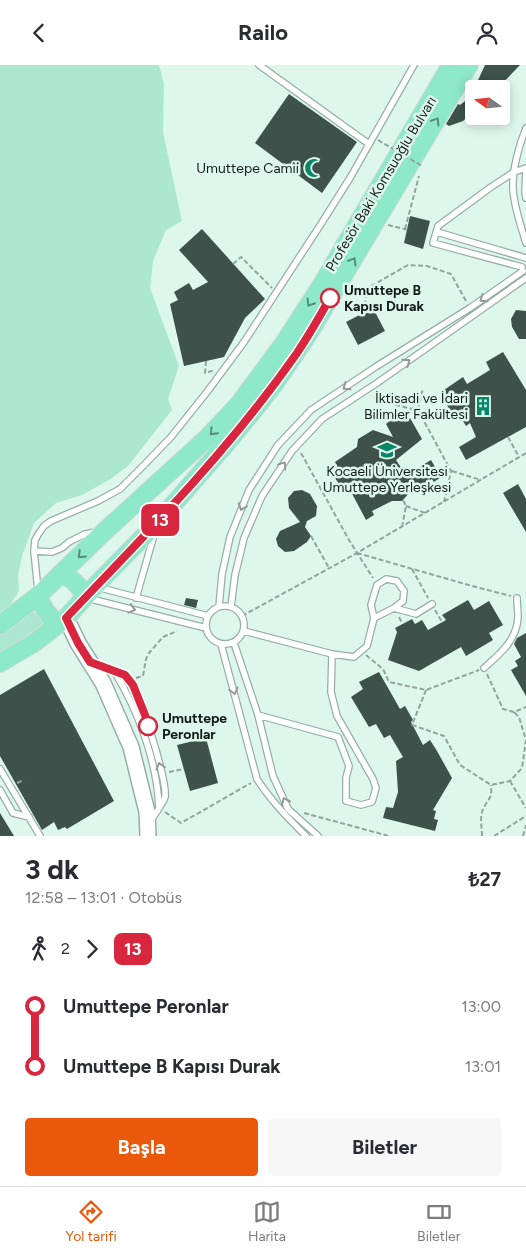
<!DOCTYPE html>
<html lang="tr">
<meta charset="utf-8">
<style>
:root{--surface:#fff;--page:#f7f7f7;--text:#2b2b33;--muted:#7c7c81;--line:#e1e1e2;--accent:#ea580c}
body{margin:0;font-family:Figtree,sans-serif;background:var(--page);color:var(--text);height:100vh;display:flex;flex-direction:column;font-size:19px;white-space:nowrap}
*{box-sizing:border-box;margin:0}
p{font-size:16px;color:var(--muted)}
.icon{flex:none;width:28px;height:28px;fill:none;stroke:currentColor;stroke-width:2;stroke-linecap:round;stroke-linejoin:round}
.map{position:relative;height:771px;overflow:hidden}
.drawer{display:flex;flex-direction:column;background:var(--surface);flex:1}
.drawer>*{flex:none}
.badge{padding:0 10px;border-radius:8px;font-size:18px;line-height:32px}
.needle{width:32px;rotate:285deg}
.buttons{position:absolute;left:465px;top:15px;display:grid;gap:10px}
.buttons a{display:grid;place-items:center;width:45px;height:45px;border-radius:5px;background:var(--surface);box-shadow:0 2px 12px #0003;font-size:25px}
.map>.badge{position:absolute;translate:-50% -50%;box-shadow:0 0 0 2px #fff}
.legs{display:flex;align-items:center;gap:8px;height:55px;padding:0 25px;font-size:16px}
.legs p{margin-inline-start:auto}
.summary{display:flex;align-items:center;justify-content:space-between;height:85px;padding:0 25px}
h1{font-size:28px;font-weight:700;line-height:38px}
.cta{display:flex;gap:10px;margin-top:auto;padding:10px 25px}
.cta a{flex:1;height:58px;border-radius:5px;background:var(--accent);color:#fff;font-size:20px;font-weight:700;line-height:58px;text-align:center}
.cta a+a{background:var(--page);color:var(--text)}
ul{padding:0 25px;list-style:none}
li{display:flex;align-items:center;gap:18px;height:60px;font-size:19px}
li i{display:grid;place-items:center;width:8px;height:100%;margin:0 6px;background:currentColor}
li i::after{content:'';width:12px;height:12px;margin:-6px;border:4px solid;border-radius:50%;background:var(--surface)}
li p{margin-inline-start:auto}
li:first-child i{background:linear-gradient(#0000 50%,currentColor 0)}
li:last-child i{background:linear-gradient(currentColor 50%,#0000 0)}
header{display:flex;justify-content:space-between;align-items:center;height:65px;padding:0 25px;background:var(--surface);font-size:22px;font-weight:700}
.tabs{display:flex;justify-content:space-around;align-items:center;height:70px;border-top:1px solid var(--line);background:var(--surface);font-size:14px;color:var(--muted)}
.tabs a{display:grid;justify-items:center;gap:2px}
.tabs .selected{color:var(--accent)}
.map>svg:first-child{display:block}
</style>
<header><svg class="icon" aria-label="back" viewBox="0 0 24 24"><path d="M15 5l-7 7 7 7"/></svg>Railo<svg class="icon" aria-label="person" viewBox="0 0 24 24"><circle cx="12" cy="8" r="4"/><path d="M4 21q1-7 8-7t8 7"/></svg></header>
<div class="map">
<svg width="526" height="771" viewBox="0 0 526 771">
<rect width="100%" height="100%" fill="#def7ed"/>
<path fill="#ace7d1" d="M0 0H159L164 19 163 67 182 156 166 165 153 196 150 223 179 301 168 334 172 345 128 401 109 415 82 430 56 438 34 458 22 491 18 510 19 526 10 540 0 550Z
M33 546 47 562 0 590V570Z"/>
<path fill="#3e524b" d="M485 0H520L497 24H474Z
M289 29 357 77 322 128 255 78Z
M474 29V46L463 56 449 61 446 59 458 39 460 40Z
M410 151 430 156 423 184 404 178Z
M202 164 265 234 245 253 224 292 184 301 170 239 178 235 174 227 189 218 193 225 208 217 179 185Z
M373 243 385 266 358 280 346 257Z
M516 245 526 246V274H519L512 262 511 254Z
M503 287 526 325V362L466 395 459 382 476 372 470 358 466 361 459 349 453 352 447 340 451 337 444 325 463 312 467 319 490 305 486 297Z
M399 348 404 357 410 353 422 374 396 395 406 410 431 395 441 412 434 417 432 414 411 426 402 436H392L372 446 374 450 366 455 349 423 344 426 330 406 337 401 335 397 357 382 358 374 373 365 393 372 386 359Z
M518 419 526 434V467L503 428Z
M302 425 310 429 317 441 316 451 307 456 305 462 311 471 307 477 294 486 285 487 278 481 276 474 280 466 300 457 289 443 288 433 294 426Z
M186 533 198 535 196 543 184 540Z
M468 535 474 545 489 536 503 560 489 568 493 575 466 591 461 582 419 606 388 595 397 567 395 563 412 554 415 559 422 555 428 565 446 555 442 550Z
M526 568V631L511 605 518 601 515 596 521 592 514 579 517 573Z
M44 604 114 736 67 764 65 762 58 765 54 757 42 765 0 691V630Z
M379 607 400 644 405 641 413 655 411 657 423 680 430 675 437 686 452 713 433 745 436 746 434 754 438 755 435 766 383 753 386 742 393 743 398 727 396 696 403 692 390 670 384 673 376 659 369 662 351 632 363 624 359 617Z
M206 673 218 718 190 726 177 680Z
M0 748 14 771H0Z"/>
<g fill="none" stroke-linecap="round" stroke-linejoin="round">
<g stroke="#98afa6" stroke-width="8">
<path id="service" d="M259 0 369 79
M526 63C519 80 512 106 513 124 514 142 521 161 526 178
M526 103 525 127 526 133
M437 167 526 193
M522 202 433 178 438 161 491 122 514 107 526 103
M34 486 52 487 62 483 69 477 85 469 97 467
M97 522 208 551
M38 526 34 486 35 475 39 468 44 461 51 456 98 436 120 424 147 397 171 372 207 327 244 277 321 159 350 113 414 0
M87 533 206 563
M136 533 154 470
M206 560a19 19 0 1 1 38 0a19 19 0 1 1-38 0Z
M219 542 222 509 230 472 249 425 278 380 311 345 377 301 470 243 523 206
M231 542 235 510 244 473 262 431 292 386 322 354 377 318 526 213
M394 543 416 549 432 539
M244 566 332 589 354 592 367 581 374 553 394 543 403 536 404 526 397 516 386 514 377 520 371 540 374 553
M234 578 258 650 273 711 288 744 318 771
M221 579 257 714C271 736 288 753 306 771
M96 599C105 602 117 604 125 610 138 619 168 717 165 732 164 737 154 750 151 756
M484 603C500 589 517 575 518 552 518 546 517 540 517 533
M114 606C138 645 157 696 159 743
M258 650 338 672 349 701 346 713V736L361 740 372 737 376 723 373 714 337 651 331 627 332 589
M0 704 40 771
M0 725 13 748 29 752"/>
</g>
<g stroke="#98afa6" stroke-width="18">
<path id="secondary" d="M66 553 78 578 103 618 131 682 147 747 148 771"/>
</g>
<g stroke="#d9dbda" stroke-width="20">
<path id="trunk" d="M60 509C73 513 79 520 85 532
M39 530C41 543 48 551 59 558
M0 560 39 530 106 465 206 374 239 339 284 278 321 221 451 0
M0 598 34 578 66 553 94 522 157 458 226 379 254 345 276 317 311 265 469 0"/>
</g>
<path stroke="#91a49d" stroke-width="2" stroke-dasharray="5 2.5" stroke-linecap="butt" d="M388 160 408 165
M405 164 419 111
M233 199 241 192 272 223
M365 248 366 224 408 200 427 201 451 209 466 236
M206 296 205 308 215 305
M395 340 418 345 451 406 444 437
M418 345 423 323
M508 372 519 392
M301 388 349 475 373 513
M452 406 481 415
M406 441 425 448
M402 462 406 441 403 435
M311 471 329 503
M357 488 472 521 511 531
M412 504 428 533
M435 545 442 557
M242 551 357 488 526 388
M399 552 402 558
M366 590 383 604 389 617 426 625 479 605
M487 609 503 644 514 647 526 642
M136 613 143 611 146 594 149 588 163 572 177 566
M426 625 412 660 444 671 460 700 491 720 510 716 522 703 526 675 519 652 514 647
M169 707 184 704
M510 716 526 743
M17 718 24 715
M165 747 181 758 251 718
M304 748 389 771
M482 771C482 762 479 751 484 742 490 732 492 733 491 720
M494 771 526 751
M523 771 526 760"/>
<use href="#service" stroke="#fff" stroke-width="5.5"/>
<use href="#secondary" stroke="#fff" stroke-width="15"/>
<use href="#trunk" stroke="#8ee8ca" stroke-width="18"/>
<path stroke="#91a49d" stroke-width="2" stroke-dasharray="5 2.5" stroke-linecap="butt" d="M378 75 422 101"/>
</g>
<defs><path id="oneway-chevron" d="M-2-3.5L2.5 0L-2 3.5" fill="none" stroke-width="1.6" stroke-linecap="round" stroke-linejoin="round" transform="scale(1.25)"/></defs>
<g stroke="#578c7a">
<use href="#oneway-chevron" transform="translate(436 56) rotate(-59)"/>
<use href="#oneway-chevron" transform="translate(353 196) rotate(-59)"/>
<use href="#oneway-chevron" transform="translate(310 238) rotate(122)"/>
<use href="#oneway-chevron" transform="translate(213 367) rotate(133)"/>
<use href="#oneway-chevron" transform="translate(81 490) rotate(136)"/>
</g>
<g stroke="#959998">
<use href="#oneway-chevron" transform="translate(483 234) rotate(145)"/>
<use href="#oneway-chevron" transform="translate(407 297) rotate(-35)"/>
<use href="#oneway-chevron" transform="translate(346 322) rotate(146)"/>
<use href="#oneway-chevron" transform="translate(283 400) rotate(-56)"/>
<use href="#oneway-chevron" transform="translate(242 442) rotate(111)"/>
<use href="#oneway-chevron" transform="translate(132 544) rotate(15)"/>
<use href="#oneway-chevron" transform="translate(234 626) rotate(74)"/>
<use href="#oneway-chevron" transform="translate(160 701) rotate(-106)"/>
<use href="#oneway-chevron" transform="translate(285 736) rotate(-114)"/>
</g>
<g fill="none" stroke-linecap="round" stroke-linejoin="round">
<g stroke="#fff" stroke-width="11">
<path id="line-1" d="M148 661 145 650 133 620 125 610 90 597 78 578 66 553C96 521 127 490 157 457 207 404 255 348 297 288 309 270 320 251 330 233"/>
</g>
<use href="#line-1" stroke="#d7263d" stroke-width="8"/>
</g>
<defs>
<g id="mosque-bare" transform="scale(1.5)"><path d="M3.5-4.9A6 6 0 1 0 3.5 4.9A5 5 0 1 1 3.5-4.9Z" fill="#078668" stroke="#def7ed" stroke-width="2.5" paint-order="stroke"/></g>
<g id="building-bare" transform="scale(1.5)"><path d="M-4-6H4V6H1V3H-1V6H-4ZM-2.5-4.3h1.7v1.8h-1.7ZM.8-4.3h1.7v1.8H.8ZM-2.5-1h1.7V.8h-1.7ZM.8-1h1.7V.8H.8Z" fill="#078668" stroke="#def7ed" stroke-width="2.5" paint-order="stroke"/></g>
<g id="university-bare" transform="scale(1.5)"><path d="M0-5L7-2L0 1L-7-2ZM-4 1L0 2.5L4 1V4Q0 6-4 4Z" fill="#078668" stroke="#def7ed" stroke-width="2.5" paint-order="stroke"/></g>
</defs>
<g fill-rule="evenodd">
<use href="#mosque-bare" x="314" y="103"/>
<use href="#building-bare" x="483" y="341"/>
<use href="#university-bare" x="387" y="385"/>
</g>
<g fill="#fff" stroke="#d7263d" stroke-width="2.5">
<circle cx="330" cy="233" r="9"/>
<circle cx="148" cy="661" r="9"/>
</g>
<g text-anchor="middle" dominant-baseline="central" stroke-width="5" stroke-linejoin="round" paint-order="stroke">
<g font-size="14" fill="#141c19" stroke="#def7ed" text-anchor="end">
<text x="299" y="103">Umuttepe Camii</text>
<text x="468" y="333">İktisadi ve İdari<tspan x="468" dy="16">Bilimler Fakültesi</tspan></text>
<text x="387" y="406" text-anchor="middle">Kocaeli Üniversitesi<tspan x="387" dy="16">Umuttepe Yerleşkesi</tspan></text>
</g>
<g font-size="14" fill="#141c19" stroke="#def7ed">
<text transform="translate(381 119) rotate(-59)">Profesör Baki Komsuoğlu Bulvarı</text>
</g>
<g font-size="14" font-weight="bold" fill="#141c19" stroke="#def7ed" text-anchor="start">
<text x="344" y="225">Umuttepe B<tspan x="344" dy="16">Kapısı Durak</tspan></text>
<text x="162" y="653">Umuttepe<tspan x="162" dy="16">Peronlar</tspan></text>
</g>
</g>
</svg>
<div class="buttons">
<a><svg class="needle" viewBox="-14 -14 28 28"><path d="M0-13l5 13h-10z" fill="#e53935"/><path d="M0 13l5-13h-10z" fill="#7c7c81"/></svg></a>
</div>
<b class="badge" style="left:160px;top:455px;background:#d7263d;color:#fff">13</b>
</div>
<section class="drawer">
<div class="summary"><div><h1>3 dk</h1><p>12:58 – 13:01 · Otobüs</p></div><b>₺27</b></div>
<div class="legs"><svg class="icon" aria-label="walk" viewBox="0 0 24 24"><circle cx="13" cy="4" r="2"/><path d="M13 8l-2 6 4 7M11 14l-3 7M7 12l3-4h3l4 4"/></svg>2<svg class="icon" aria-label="forward" viewBox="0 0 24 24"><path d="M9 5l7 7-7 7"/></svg><b class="badge" style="background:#d7263d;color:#fff">13</b></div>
<ul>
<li><i style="color:#d7263d"></i><b>Umuttepe Peronlar</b><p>13:00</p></li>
<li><i style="color:#d7263d"></i><b>Umuttepe B Kapısı Durak</b><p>13:01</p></li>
</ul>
<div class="cta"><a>Başla</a><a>Biletler</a></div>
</section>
<nav class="tabs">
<a class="selected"><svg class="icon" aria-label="directions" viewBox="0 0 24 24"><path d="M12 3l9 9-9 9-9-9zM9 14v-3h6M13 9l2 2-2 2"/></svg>Yol tarifi</a>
<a><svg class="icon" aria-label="map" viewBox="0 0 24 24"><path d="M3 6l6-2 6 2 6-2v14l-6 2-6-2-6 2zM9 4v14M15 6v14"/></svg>Harita</a>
<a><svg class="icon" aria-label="tickets" viewBox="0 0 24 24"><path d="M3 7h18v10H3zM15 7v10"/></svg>Biletler</a>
</nav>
